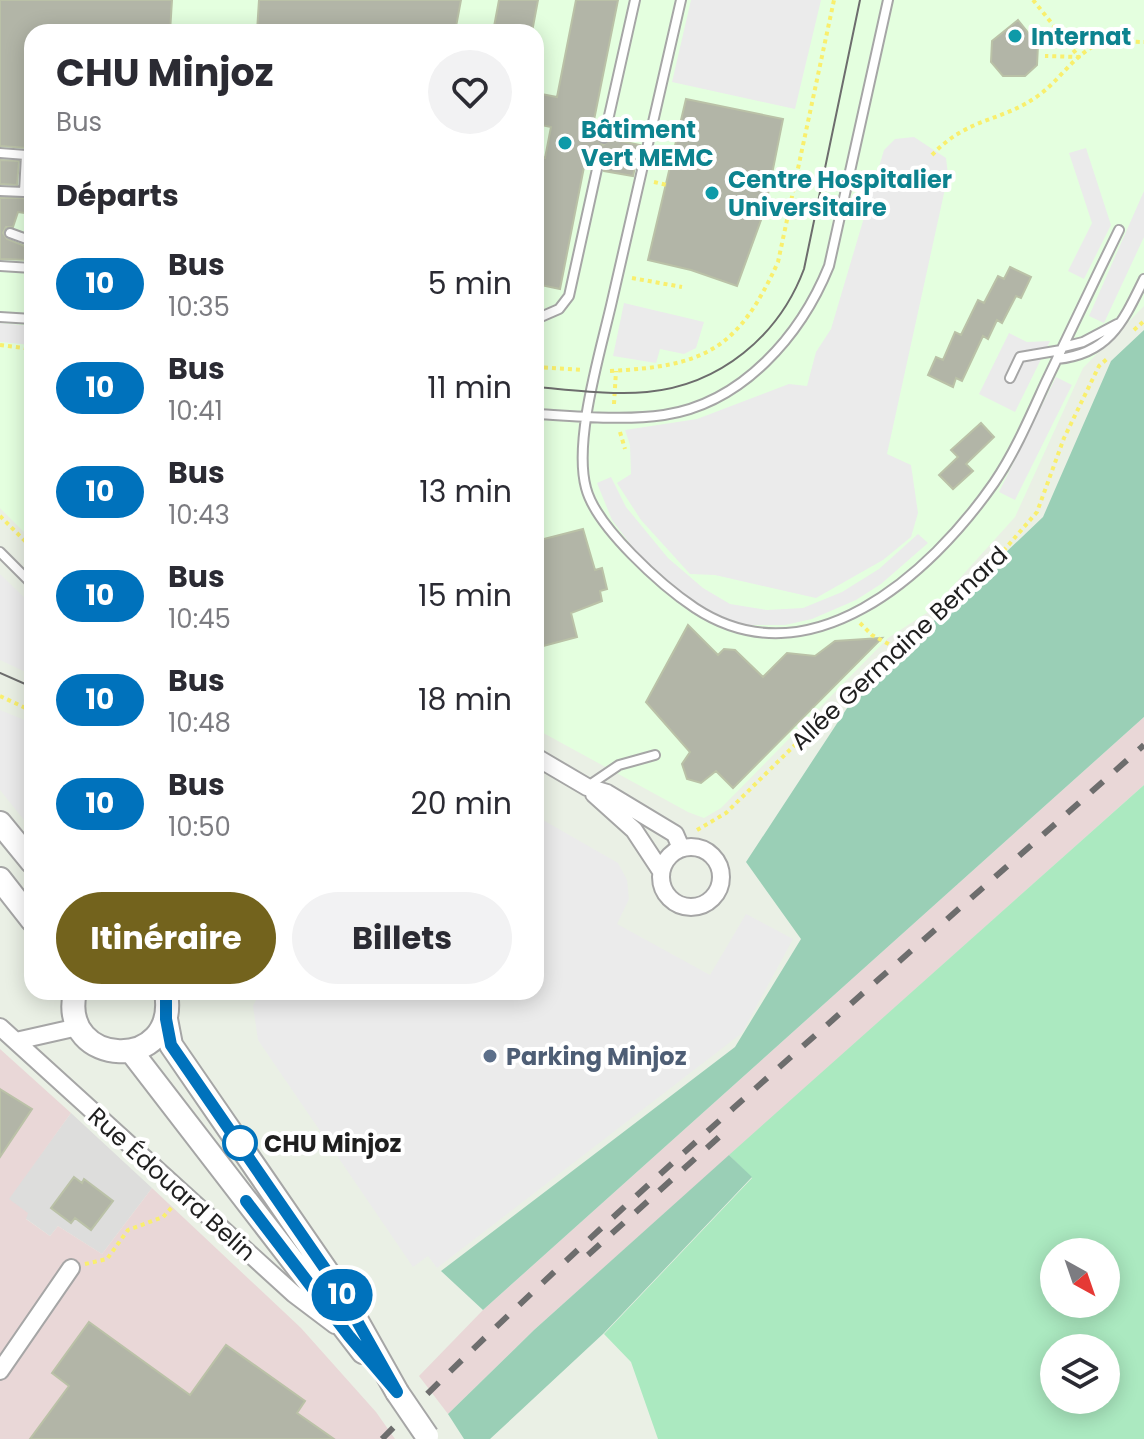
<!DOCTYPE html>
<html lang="fr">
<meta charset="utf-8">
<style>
:root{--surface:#fff;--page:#f2f2f3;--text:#2b2b33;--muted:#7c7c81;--accent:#73631d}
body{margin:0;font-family:Poppins,sans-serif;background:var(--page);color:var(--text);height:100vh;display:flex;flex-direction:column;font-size:30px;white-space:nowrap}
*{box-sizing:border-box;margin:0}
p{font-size:26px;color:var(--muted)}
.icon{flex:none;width:44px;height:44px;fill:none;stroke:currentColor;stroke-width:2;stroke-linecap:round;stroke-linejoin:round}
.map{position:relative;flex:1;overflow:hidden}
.drawer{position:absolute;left:24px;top:24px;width:520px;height:976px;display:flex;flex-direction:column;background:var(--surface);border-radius:24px;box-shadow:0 4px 20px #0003}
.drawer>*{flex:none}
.badge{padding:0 16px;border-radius:26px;font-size:28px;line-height:52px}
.needle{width:52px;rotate:140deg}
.tools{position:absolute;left:1040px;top:1238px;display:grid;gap:16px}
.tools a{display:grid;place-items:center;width:80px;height:80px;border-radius:50%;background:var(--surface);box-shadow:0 4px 20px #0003;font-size:40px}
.map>.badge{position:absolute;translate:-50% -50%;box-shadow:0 0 0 4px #fff}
h2{padding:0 32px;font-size:30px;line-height:72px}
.round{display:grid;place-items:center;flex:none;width:84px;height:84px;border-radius:42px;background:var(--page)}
.headline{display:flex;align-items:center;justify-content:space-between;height:136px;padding:0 32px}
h1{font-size:38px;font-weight:700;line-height:60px}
.action{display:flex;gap:16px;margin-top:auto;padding:16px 32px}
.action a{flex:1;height:92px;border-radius:48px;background:var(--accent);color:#fff;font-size:32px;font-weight:700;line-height:92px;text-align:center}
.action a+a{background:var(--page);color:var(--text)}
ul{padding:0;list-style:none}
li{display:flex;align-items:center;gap:24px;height:104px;padding:0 32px}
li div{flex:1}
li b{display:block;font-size:30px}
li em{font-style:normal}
li .badge{min-width:88px;font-weight:700;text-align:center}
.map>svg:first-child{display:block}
</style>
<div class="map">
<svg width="1144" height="1439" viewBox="0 0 1144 1439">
<rect width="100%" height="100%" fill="#eaf0e5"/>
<path fill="#dddddc" d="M71 1113 152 1188 102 1254 58 1226 50 1236 25 1218 8 1199Z"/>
<path fill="#e9d7d7" d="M1144 717V785L534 1330 448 1414 419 1376 483 1310Z
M0 1049 71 1113 9 1199 28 1213 26 1219 50 1236 58 1226 102 1254 152 1188 301 1328 376 1412 395 1439H0Z"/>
<path fill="#e4ffdf" d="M0 0H1144V306L1083 368 1015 517 931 610 888 638 721 808 704 818 688 812 536 729V32H32V540L0 508Z"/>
<path fill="#abe9c0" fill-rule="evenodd" d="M1144 785V1439H658L631 1362 604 1334 752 1178 729 1155ZM1054 1252H1106V1304H1054ZM1054 1348H1106V1400H1054Z"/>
<path fill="#9acfb6" d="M1144 330V717L483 1310 441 1271 735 1047 801 939 746 862 855 696 1043 517 1111 361Z
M729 1155 752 1177 604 1333 490 1439H464L448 1414 534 1330Z"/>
<path fill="#ebebeb" d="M691 0H821L795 109 672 82Z
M914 137 946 158 948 175 887 454 911 465 918 513 911 537 883 560 816 598 715 575 690 574 641 520 617 483 631 474 630 445 625 430 697 419 789 384 807 386 816 352 831 329 884 150 895 139Z
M1086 148 1111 225 1084 279 1068 271 1092 223 1069 153Z
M1144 191V237L1104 323 1089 316Z
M624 303 704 322 696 348 684 354 660 349 656 363 613 356Z
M0 323 32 326V345L0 342Z
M1009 333 1027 342 1050 341 1015 412 979 394Z
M1056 377 1072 385 1015 500 999 492Z
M611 477 626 507 668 558 703 588 730 604 767 610 803 608 842 592 879 569 918 534 928 543 881 584 856 600 812 619 785 625H748L720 618 692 602 637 553 612 520 597 483Z
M0 574 32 605V675L0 660Z
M0 710 32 723V830L0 790Z
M536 816 618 863 627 880 629 899 617 924 710 975 746 914 793 939 742 1033 437 1268 428 1256 413 1267 258 1040 253 1006 260 992H536Z"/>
<path fill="#b2b5a7" stroke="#bac1a7" stroke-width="2" d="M0 0H172L170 32H32V152L27 148 0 146Z
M259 0H461L455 32H257Z
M499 0H538L532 32H493Z
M576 0H618L591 135 597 136 603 145 611 139 640 145 633 176 604 171 598 162 590 168 584 167 560 289 536 284 539 189 536 188V156L545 158 551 127 536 124V93L557 97Z
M1018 20 1038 45 1037 65 1025 76H1003L991 62 992 41Z
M686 99 783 119 765 209 737 286 691 270 648 260Z
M0 160 19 161 17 185 0 184Z
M32 174V214L18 212 13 227H6L3 233 7 239 32 249V260L0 259V198H28Z
M1010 267 1031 277 1021 298 1016 296 1002 323 997 320 988 339 983 336 962 381 956 378 953 387 928 375 936 357 943 360 955 332 961 335 978 300 984 303 998 276 1004 279Z
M981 423 994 437 966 464 973 471 953 489 939 475 958 457 951 450Z
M583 529 595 570 602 568 607 589 600 591 602 601 571 613 577 637 536 648V541Z
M688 625 718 655 724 649 735 650 763 677 787 653 815 656 835 641 882 638 733 788 716 771 701 783 687 779 682 764 690 752 646 702Z
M0 1089 32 1109 0 1157Z
M74 1177 82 1183 84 1179 113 1201 91 1230 75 1218 71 1223 51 1208Z
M89 1322 190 1395 226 1345 305 1401 297 1413 334 1439H30L69 1386 52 1373Z"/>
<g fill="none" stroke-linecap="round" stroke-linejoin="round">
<g stroke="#a6a6a6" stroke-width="12">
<path id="service" d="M681 0C658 100 635 200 612 301 601 350 573 440 586 488 596 527 662 586 695 608 809 683 930 575 994 483 1015 452 1030 417 1045 384 1070 332 1094 281 1119 230
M604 138 635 0
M0 153 26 155 24 192 0 191
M10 233 32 241
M0 266 32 268
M0 317 32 319
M536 319 559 309 569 296 597 169
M1063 347 1083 342 1117 324
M1057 359C1109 354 1123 322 1144 279
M1010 378 1020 357 1061 350
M536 414C577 416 623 421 664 415 743 403 801 335 829 266L888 0
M0 552 32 584
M588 786 619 765 655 755"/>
</g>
<g stroke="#a6a6a6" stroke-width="20">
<path id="minor" d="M536 757 587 787 607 793 675 834 681 848
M594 794 634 830 661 871
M661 877a30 30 0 1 1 60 0a30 30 0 1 1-60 0Z
M0 1027 294 1294 335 1325
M16 1041 78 1027
M0 1371 71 1268"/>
</g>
<g stroke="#a6a6a6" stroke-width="26">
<path id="tertiary" d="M0 823 32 862
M0 879 32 920
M75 992C58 1068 180 1074 166 992
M166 1019 171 1045 339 1289 397 1392
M131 1051 363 1352"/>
</g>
<path stroke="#f9ef6d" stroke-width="4" stroke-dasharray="4 4" stroke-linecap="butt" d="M1033 0 1079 57 1045 56
M932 155C969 116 1003 122 1039 95 1060 80 1076 52 1101 43 1112 39 1131 42 1144 42
M654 182 667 185
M632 278 682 287
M1134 330 1144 321
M0 345 32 349
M536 367 583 370
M610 371C705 366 738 350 778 262L834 0
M614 404 616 371
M620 432 625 449
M0 516 32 548
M860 623 872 635 894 647
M0 696 32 711
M697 830 726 813 894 647 938 616 986 571 1037 512 1064 438 1099 366 1109 357
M85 1264 107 1259 128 1230 163 1217 174 1205"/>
<use href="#service" stroke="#fff" stroke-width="8"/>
<use href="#minor" stroke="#fff" stroke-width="16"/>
<use href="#tertiary" stroke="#fff" stroke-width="22"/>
<path stroke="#6d6d6d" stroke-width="2" d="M536 387C573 390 611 395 647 392 720 385 779 336 804 269L860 0
M0 673 32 687"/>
<path stroke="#6d6d6d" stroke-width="6" stroke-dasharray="16 16" stroke-linecap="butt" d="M588 1255 719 1137
M382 1439C624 1195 888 974 1144 745"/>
<g stroke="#a6a6a6" stroke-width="26" stroke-linecap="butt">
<path id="tertiary-bridge" d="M397 1392 427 1436"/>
</g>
<path stroke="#f9ef6d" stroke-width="4" stroke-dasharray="4 4" stroke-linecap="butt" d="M582 151 644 164"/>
<use href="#tertiary-bridge" stroke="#fff" stroke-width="22"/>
</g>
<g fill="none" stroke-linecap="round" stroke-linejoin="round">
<g stroke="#fff" stroke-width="18">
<path id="line" d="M166 992V1019L171 1045 339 1289 397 1392 349 1336 246 1201"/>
</g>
<use href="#line" stroke="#0072bc" stroke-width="12"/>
</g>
<g fill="#0f9aa8" stroke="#fff" stroke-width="3">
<circle cx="1015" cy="36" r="8"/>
<circle cx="565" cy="143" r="8"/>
<circle cx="712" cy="193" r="8"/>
</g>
<circle fill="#5c6f8a" stroke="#fff" stroke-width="3" cx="490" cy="1056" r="8"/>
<circle fill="#fff" stroke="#0072bc" stroke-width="4" cx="240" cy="1143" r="16"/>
<g text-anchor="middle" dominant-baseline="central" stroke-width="8" stroke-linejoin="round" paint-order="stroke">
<g font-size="24" font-weight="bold" fill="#0d838f" stroke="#fff" text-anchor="start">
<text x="1031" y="36">Internat</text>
<text x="581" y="129">Bâtiment<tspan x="581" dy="28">Vert MEMC</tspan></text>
<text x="728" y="179">Centre Hospitalier<tspan x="728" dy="28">Universitaire</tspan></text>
</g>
<g font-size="24" fill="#1f1f1f" stroke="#fff">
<text transform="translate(899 648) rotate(-43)">Allée Germaine Bernard</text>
<text transform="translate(172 1184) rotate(42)">Rue Édouard Belin</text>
</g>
<g font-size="24" font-weight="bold" fill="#4e5e75" stroke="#fff" text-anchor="start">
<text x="506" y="1056">Parking Minjoz</text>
</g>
<g font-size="24" font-weight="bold" fill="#1f1f1f" stroke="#fff" text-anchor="start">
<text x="264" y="1143">CHU Minjoz</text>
</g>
</g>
</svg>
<div class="tools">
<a><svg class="needle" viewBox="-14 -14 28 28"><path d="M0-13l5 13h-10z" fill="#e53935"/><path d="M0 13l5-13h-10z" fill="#7c7c81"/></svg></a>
<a><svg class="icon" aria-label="layers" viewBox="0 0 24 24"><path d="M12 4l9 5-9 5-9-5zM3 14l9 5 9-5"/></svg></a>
</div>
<b class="badge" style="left:342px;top:1295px;background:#0072bc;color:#fff">10</b>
<section class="drawer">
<div class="headline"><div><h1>CHU Minjoz</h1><p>Bus</p></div><a class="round"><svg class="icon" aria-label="heart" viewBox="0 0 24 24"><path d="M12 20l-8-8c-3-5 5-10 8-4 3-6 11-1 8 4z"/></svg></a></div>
<h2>Départs</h2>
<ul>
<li><span class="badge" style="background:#0072bc;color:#fff">10</span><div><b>Bus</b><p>10:35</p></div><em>5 min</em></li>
<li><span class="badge" style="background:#0072bc;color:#fff">10</span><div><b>Bus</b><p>10:41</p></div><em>11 min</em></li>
<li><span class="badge" style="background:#0072bc;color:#fff">10</span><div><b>Bus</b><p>10:43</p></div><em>13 min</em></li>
<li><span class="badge" style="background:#0072bc;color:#fff">10</span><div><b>Bus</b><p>10:45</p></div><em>15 min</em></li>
<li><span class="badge" style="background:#0072bc;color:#fff">10</span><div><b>Bus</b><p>10:48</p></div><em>18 min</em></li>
<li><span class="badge" style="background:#0072bc;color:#fff">10</span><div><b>Bus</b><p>10:50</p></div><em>20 min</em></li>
</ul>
<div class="action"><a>Itinéraire</a><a>Billets</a></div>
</section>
</div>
